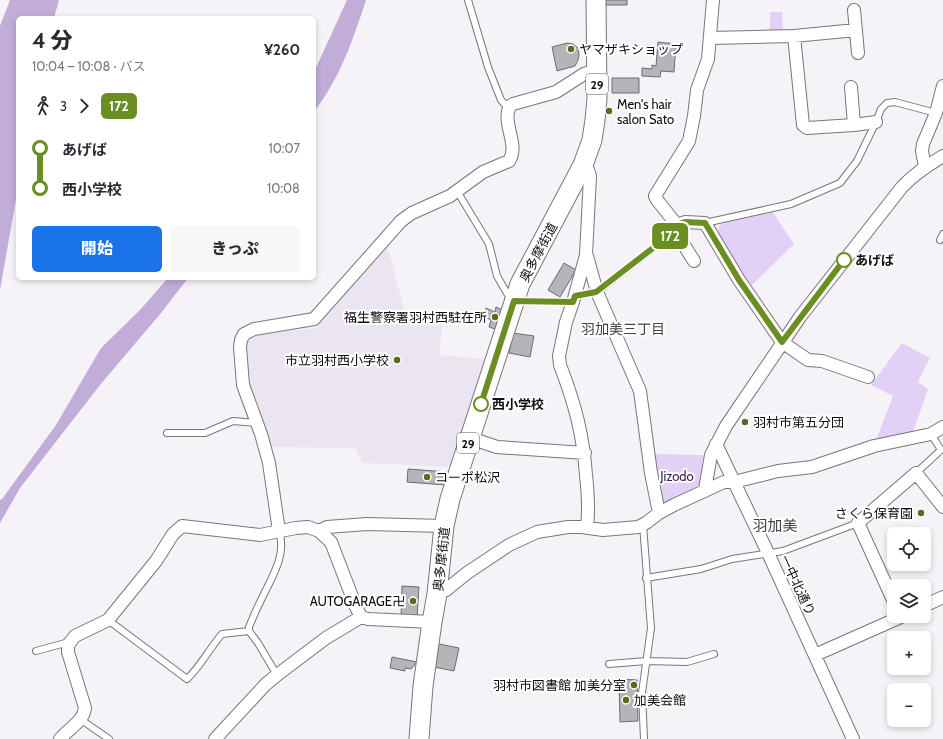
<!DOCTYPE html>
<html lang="ja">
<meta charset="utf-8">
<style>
:root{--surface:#fff;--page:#f7f7f7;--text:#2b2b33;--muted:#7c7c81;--accent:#1a73e8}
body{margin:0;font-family:Cabin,"Noto Sans JP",sans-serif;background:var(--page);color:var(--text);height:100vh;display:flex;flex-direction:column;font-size:15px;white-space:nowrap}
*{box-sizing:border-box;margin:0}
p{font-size:13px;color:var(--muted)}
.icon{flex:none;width:22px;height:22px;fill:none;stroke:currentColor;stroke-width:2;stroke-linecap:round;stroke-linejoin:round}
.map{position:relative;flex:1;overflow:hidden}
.drawer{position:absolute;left:16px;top:16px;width:300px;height:264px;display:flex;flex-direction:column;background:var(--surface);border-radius:6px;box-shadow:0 2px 6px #0003}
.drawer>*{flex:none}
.badge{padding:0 8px;border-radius:6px;font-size:14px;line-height:26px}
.fabs{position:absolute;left:887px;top:527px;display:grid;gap:8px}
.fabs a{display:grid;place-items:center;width:44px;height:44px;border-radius:6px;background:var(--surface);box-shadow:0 2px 6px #0003;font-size:20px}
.map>.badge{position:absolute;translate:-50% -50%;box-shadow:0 0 0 2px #fff}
.legs{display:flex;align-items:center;gap:6px;height:44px;padding:0 16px;font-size:13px}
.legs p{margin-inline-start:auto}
.headline{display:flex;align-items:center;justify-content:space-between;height:68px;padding:0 16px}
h1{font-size:22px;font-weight:800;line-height:30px}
.cta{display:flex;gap:8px;margin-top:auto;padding:8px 16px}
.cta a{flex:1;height:46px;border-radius:6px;background:var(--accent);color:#fff;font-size:16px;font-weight:800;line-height:46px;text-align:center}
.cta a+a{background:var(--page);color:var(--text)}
ul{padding:0 16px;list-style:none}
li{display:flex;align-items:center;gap:14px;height:40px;font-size:15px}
li i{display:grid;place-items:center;width:6px;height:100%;margin:0 5px;background:currentColor}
li i::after{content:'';width:10px;height:10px;margin:-5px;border:3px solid;border-radius:50%;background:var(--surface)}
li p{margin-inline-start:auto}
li:first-child i{background:linear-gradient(#0000 50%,currentColor 0)}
li:last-child i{background:linear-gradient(currentColor 50%,#0000 0)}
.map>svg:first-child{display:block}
</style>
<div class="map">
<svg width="943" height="739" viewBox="0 0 943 739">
<rect width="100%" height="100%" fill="#f5f3f7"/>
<path fill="#eae5f0" d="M387 245 406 316 443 318 439 355 486 359 452 467 362 463 356 448 269 447 247 385 246 338 252 335 316 328Z"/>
<path fill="#e2d0f7" d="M770 12H782L783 32H770Z
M772 211 794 244 750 287 718 235 719 226 729 220Z
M902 343 930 358 918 382 928 389 912 435 876 440 893 396 871 385Z
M653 454 703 455 699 490 659 508Z"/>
<path fill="#c2add9" d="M10 0H59L54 18H18V188L0 290V26Z
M347 0H366C353 40 340 78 314 112V72Z
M168 278H188L161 313 100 385 20 488 0 523V500L2 499 56 425 101 348 140 310Z"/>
<path fill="#b6b4b8" stroke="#6e6c70" d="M605 0H627V5H606Z
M658 42 676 44 674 72 661 71 660 77 642 76V68L652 69V65L656 66Z
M567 43 573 44 578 48 579 55 578 60 575 66 557 71 552 47Z
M612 78H639V93H612Z
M564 263 576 270 560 297 548 290Z
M496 307 502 310 495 329 489 327 491 320 483 316 486 308 495 312Z
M513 333 534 336 530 357 509 353Z
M408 469 448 472 446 485 407 482Z
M402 586 419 587 417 617H401Z
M439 644 459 648 454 671 434 667Z
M392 657 417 662 411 669 405 668V671L390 668Z
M619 679 637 680 638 721 620 722Z"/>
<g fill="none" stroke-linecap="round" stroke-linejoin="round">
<g stroke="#78767a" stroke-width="8">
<path id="lane" d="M468 0 488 67 501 100 509 109
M457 191 489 244 497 276 508 295 514 301 573 302
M705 223 791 204 840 183 857 161 876 122 881 109 887 103 895 102 936 113
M940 240 943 234
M575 296 597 292 675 231
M167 433H205L233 421 257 423
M916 473 941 450 931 434
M643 525 651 628 642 693 644 739
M646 578 701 569 732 559 783 551 858 523
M108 620 187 679C201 666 209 649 222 634L249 631
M36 651 69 642
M609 664 646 661 687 662 714 654
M277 675 258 643 249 631V627C253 617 258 606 263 596 272 577 287 554 279 531
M80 719 109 739"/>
</g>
<g stroke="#78767a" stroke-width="14">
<path id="street" d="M854 10 858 53
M794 36 803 125 807 128 854 125 876 122
M711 38 794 36 856 30
M851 87 854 125
M583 165 588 170 590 176 586 255 573 302 566 322 559 356 560 365C575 404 583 434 586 475 588 493 589 510 587 527
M925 167 922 151 923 144 936 113 943 86
M677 225 685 222 705 223 739 280 782 342 808 360 822 361 868 377
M587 256 597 292 640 391 651 473 659 513
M694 261 675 231 677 225 657 200 655 196 689 141 694 116 697 90 708 59 713 0
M470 438 497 447 585 453
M716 444 768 553 853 739
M705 489 711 455 726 426 800 317 902 187C914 174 928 165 943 156
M279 531 269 463 261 434 243 385 240 347 241 340 244 334 254 329 314 319 401 221 412 213 450 196 483 172 509 161C520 145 501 123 510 106L513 104 556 92 584 74 597 70
M319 531 327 527 367 524 444 526
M437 594 446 590 467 573 509 545 537 532 568 527H582L603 530 638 527 646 523 659 513 674 505 724 482H734L778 471 812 467 874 446 931 434 943 427
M894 602 858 523 916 473 943 507
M924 606 943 597
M815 655 903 616
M60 739C68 729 84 721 85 708L68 652V645L75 636 108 620 156 561 173 534 182 526 260 535 296 528 308 527 319 531 331 542 356 607 361 617 368 619 432 622
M215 739 266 684 277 675 326 638 361 617"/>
</g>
<g stroke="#78767a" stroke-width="21">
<path id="primary" d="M419 739 423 686 432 622 437 594 444 526 450 499 520 284 583 165 592 140 595 120 597 99 596 0"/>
</g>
<use href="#lane" stroke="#fff" stroke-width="6"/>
<use href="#street" stroke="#fff" stroke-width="12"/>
<use href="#primary" stroke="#fff" stroke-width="19"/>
</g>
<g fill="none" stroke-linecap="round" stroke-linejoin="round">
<g stroke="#fff" stroke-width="9">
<path id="line-1" d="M481 404 514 301 573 302 575 296 596 292 675 231 677 225 685 222 705 223 739 280 782 342 844 260"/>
</g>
<use href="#line-1" stroke="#6b8e23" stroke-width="6"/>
</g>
<g fill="#546e20" stroke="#fff" stroke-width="1.5">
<circle cx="571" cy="49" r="4"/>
<circle cx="609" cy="111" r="4"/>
<circle cx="495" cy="317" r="4"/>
<circle cx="397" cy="360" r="4"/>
<circle cx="745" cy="422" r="4"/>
<circle cx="427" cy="477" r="4"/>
<circle cx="921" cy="513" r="4"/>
<circle cx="413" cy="601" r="4"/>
<circle cx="634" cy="685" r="4"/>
<circle cx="626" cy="700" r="4"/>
</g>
<g fill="#fff" stroke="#6b8e23" stroke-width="2">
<circle cx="844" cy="260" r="7"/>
<circle cx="481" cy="404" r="7"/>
</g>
<g text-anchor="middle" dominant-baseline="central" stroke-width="4" stroke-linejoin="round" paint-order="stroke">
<g fill="#fff" stroke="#575657" stroke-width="1">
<rect x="586" y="74" width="22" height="20" rx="3"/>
<rect x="457" y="433" width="22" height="20" rx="3"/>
</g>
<g font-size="12" font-weight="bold" fill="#0f0e0f">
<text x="597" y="84">29</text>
<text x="468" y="443">29</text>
</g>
<g font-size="13" fill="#0f0e0f" stroke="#fff" text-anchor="start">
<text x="579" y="49">ヤマザキショップ</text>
<text x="617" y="104">Men's hair<tspan x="617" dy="15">salon Sato</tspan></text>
<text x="487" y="317" text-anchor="end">福生警察署羽村西駐在所</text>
<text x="389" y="360" text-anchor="end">市立羽村西小学校</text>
<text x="753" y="422">羽村市第五分団</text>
<text x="435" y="477">コーポ松沢</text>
<text x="913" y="513" text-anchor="end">さくら保育園</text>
<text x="405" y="601" text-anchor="end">AUTOGARAGE卍</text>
<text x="626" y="685" text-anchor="end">羽村市図書館 加美分室</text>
<text x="634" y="700">加美会館</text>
</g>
<g font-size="13" fill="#0f0e0f" stroke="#fff">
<text transform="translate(538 252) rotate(-62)">奥多摩街道</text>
<text transform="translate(441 559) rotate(-84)">奥多摩街道</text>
<text transform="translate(798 585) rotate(65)">一中北通り</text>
</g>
<g font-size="13" font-weight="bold" fill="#0f0e0f" stroke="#fff" text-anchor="start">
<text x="855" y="260">あげば</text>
<text x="492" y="404">西小学校</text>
</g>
<g font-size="13" fill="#361a4f" stroke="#fff">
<text x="677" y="476">Jizodo</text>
</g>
<g font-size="14" fill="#434245" stroke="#fff">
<text x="623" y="329">羽加美三丁目</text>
</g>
<g font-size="15" fill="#434245" stroke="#fff">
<text x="775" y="526">羽加美</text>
</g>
</g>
</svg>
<div class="fabs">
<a><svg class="icon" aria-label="locate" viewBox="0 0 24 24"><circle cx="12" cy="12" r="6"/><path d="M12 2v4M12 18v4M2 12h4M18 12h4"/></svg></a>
<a><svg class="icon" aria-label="layers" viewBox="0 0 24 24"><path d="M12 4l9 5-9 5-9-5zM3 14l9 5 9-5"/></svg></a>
<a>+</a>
<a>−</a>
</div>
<b class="badge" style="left:670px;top:236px;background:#6b8e23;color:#fff">172</b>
<section class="drawer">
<div class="headline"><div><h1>4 分</h1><p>10:04 – 10:08 · バス</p></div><b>¥260</b></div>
<div class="legs"><svg class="icon" aria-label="walk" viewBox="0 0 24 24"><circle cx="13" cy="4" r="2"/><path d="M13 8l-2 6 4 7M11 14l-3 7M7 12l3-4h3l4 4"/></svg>3<svg class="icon" aria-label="forward" viewBox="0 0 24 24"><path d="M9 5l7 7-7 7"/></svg><b class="badge" style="background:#6b8e23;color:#fff">172</b></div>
<ul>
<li><i style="color:#6b8e23"></i><b>あげば</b><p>10:07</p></li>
<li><i style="color:#6b8e23"></i><b>西小学校</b><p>10:08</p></li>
</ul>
<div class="cta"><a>開始</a><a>きっぷ</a></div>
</section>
</div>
